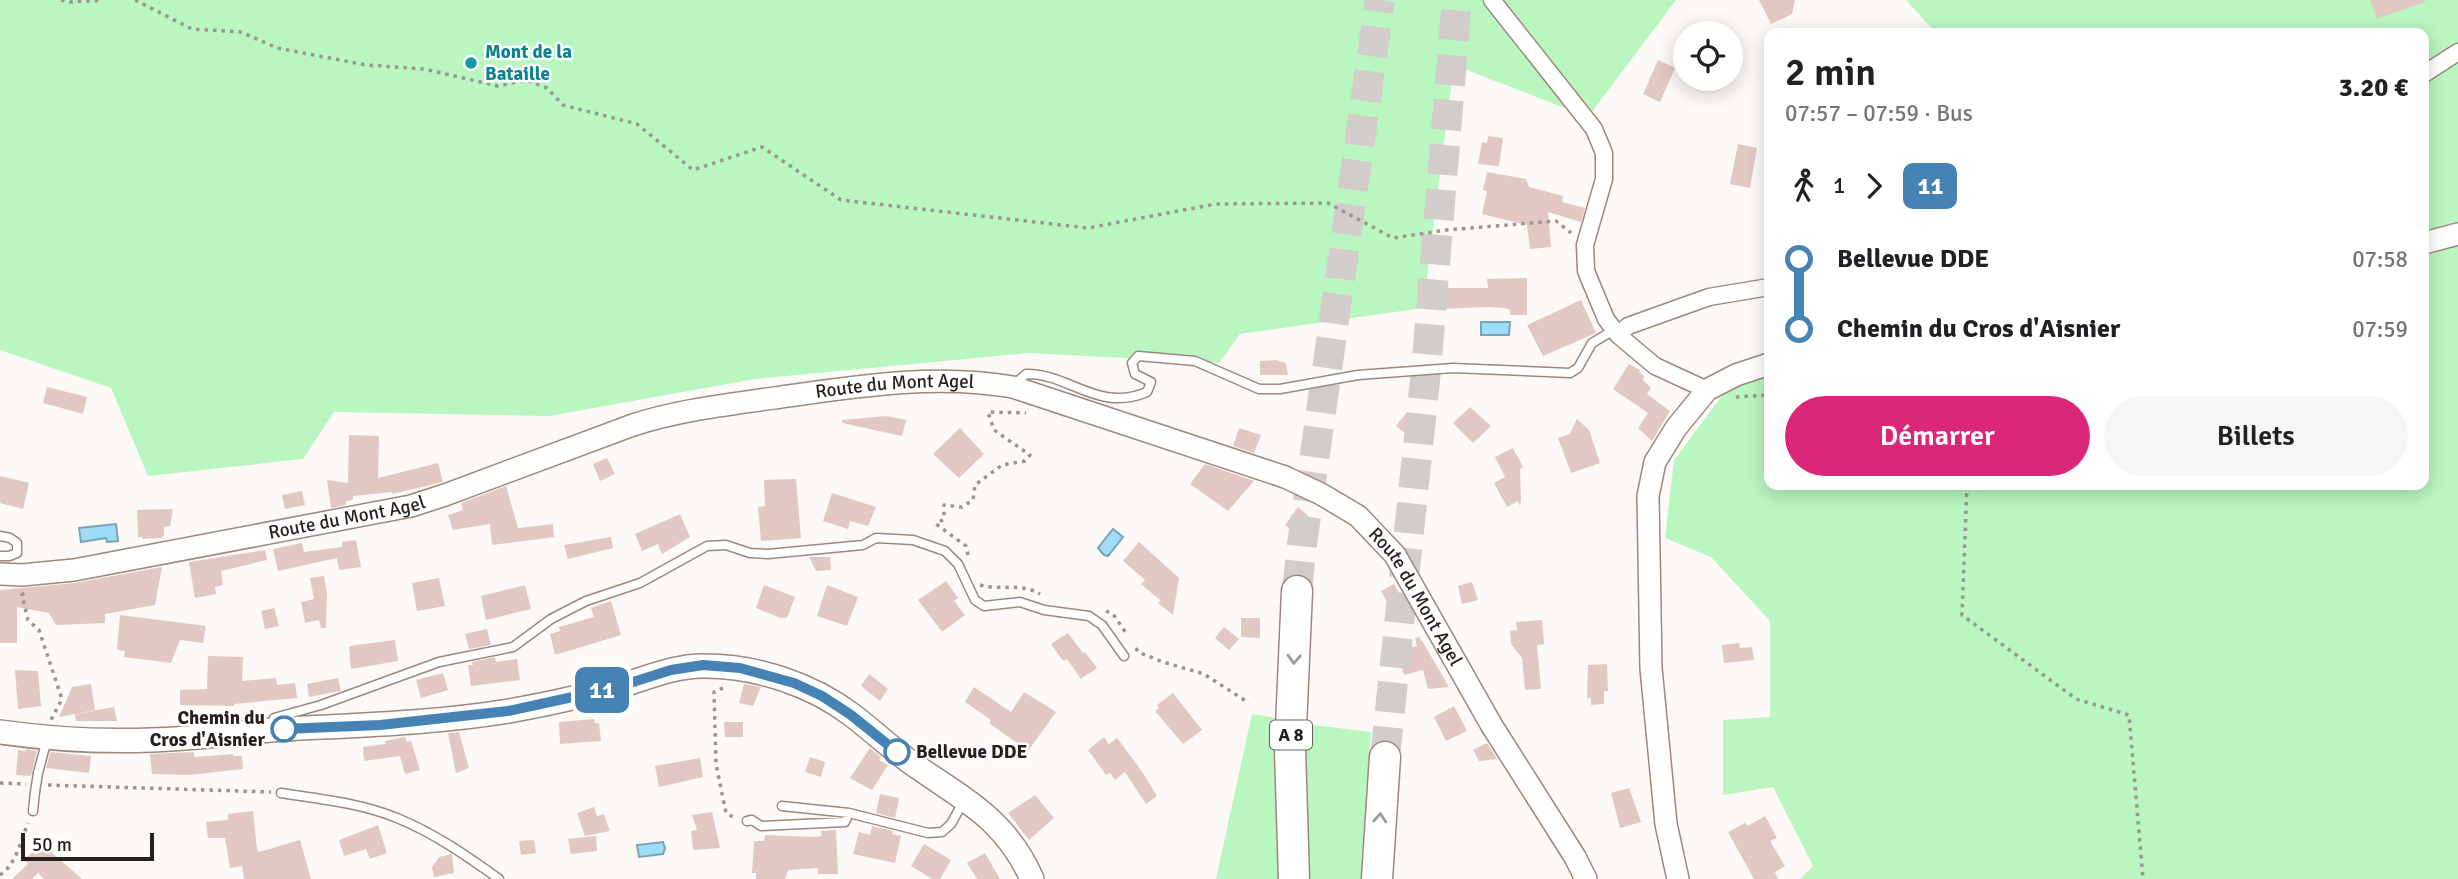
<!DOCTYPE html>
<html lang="fr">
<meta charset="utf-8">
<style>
:root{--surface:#fff;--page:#f6f6f6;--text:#202124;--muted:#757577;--accent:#db2777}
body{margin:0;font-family:Signika,sans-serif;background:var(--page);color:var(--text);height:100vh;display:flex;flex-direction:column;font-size:26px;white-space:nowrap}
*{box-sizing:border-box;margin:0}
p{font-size:23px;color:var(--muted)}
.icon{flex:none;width:38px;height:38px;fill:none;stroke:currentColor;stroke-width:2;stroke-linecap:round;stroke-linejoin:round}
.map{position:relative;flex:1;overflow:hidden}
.drawer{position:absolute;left:1764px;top:28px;width:665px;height:462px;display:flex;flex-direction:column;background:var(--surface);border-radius:14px;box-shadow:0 4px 18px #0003}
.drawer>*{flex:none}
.badge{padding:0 14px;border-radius:10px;font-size:24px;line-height:46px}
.buttons{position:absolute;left:1673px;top:21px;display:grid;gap:14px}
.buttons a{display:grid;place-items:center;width:70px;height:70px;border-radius:50%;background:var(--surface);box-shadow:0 4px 18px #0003;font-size:35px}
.scale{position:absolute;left:21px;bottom:18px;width:133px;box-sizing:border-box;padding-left:7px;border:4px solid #271f1b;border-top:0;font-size:19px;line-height:24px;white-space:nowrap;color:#271f1b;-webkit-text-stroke:5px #fff;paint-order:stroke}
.map>.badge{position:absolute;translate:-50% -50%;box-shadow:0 0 0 4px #fff}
.legs{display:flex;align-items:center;gap:10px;height:77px;padding:0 21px;font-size:23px}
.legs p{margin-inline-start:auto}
.headline{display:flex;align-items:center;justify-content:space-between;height:119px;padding:0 21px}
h1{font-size:38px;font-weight:600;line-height:52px}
.action{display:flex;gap:14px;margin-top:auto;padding:14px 21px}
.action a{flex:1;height:80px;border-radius:42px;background:var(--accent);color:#fff;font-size:28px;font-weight:600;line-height:80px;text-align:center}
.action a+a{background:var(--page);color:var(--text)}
ul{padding:0 21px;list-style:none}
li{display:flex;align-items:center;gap:24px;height:70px;font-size:26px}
li i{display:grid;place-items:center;width:10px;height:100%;margin:0 9px;background:currentColor}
li i::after{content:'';width:18px;height:18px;margin:-9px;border:5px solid;border-radius:50%;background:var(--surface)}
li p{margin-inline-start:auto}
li:first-child i{background:linear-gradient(#0000 50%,currentColor 0)}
li:last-child i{background:linear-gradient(currentColor 50%,#0000 0)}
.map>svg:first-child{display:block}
</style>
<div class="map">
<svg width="2458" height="879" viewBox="0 0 2458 879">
<rect width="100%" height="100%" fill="#fdf9f6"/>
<path fill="#b9f6c0" d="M0 0H1676L1588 117 1454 65 1423 308 1240 334 1219 363 1028 353 755 379 549 416 334 412 303 459 148 476 111 388 0 350Z
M1906 0H2458V879H1800L1813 866 1773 787 1723 795V720L1770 717V621L1711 557 1665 538 1674 460 1727 389 1769 375V485H2424V33H1936Z
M1252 714 1276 718 1279 879H1216Z
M1304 724 1371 732 1362 879H1310Z"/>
<path fill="#9eddf8" stroke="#7aa4b6" stroke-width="2" d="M1481 322H1510L1509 335H1481Z
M116 524 118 541 107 542 106 538 81 542 79 528Z
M1113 529 1123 537 1108 556 1104 555 1098 548Z
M663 842 665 848 663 854 639 857 637 845Z"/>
<path fill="#e2c8c2" d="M1759 0H1795L1792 14 1771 24Z
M2370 0H2425V2L2377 19Z
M1658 60 1675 68 1660 102 1643 94Z
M1488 136 1503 138 1499 166 1478 164 1482 142 1487 143Z
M1738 144 1757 148 1750 188 1730 184Z
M1487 172 1526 179 1529 187 1563 196 1562 202 1585 208 1581 222 1548 212 1551 247 1530 249 1527 225 1482 214 1487 191 1483 190Z
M1527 278V315H1510V310L1505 308 1488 307 1441 309V288H1488L1487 279Z
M1581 300 1596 333 1543 356 1527 325Z
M1276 360 1286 363 1288 375H1260V361Z
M1629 364 1640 370 1639 372 1644 376 1643 380 1651 388 1647 394 1670 411 1652 441 1638 428 1648 413 1613 389Z
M47 387 87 397 83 414 43 403Z
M1470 407 1491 426 1473 443 1453 423Z
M1407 412 1421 423 1410 437 1396 426Z
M886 416 906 420 902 436 842 423V420Z
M1577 419 1589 430 1600 463 1571 473 1558 438 1570 434Z
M960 428 984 454 959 478 933 454Z
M1239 428 1261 435 1254 453 1233 446Z
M349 435 379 436 378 478 438 463 443 482 392 494V492L353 496V500L346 501V505L331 508 327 480 348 483Z
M1513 448 1523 467 1520 469 1521 500 1520 506 1518 501 1507 507 1494 483 1505 477 1495 457Z
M607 458 615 474 600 481 593 464Z
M1205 464 1254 481 1228 511 1190 484Z
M0 476 29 483 23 509 0 503Z
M796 479 801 538 761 541 758 507 765 506 764 480Z
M506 486 518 528 553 524 554 537 492 545 490 524 453 530 448 515 463 510 461 503Z
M302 491 305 505 285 509 282 495Z
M832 493 876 507 868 526 850 521 848 529 823 521Z
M1298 507 1315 522 1300 538 1285 525Z
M173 509 170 526 164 527V536L161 538 142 539V537H138L137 510Z
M680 514 690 537 662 554 658 544 642 551 635 534Z
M611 537 613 548 568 559 564 545Z
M356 540 361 567 339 570 337 558 278 571 273 549 302 543 304 552 342 547V542Z
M1139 542 1179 578 1173 615 1158 603 1161 601 1141 584 1145 580 1123 561Z
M265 550 267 560 221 571 223 585 215 587 216 594 195 598 189 562Z
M809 557H830L831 570 816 571Z
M162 567 155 605 105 614V623L56 625 49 613 17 607V643H0V590L75 583Z
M324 576 327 594 326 628H321L319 620 305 623 301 602 314 599 310 578Z
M439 578 445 606 417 611 412 583Z
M946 581 958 598 954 601 965 615 942 632 918 600Z
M1472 582 1478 600 1462 604 1458 586Z
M1394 584 1405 605 1393 612 1381 591Z
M525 585 531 609 486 620 481 596Z
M764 585 795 597 787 618H781L756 608Z
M827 585 858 597 847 626 817 616Z
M611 601 621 635 555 655 550 634 560 631 559 627 594 617 591 608Z
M274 608 279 626 265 629 261 611Z
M120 615 206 626 203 643 180 640 171 663 124 657 125 651 117 650Z
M1241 618H1260V638L1241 637Z
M1542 620 1544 644 1537 645 1541 689 1525 690 1522 658 1511 644 1510 631 1517 630 1516 622Z
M1224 627 1239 639 1229 650 1215 638Z
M487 629 491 645 469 649 465 634Z
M1068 633 1083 653 1085 652 1097 668 1081 679 1067 659 1063 661 1051 644Z
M1419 637 1424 644 1449 687 1428 689 1423 670 1404 675 1397 651 1417 646 1415 638Z
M395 640 398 661 351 669 349 646Z
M1739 643 1740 648 1752 647 1754 660 1724 663 1722 645Z
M208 656 243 657 242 681 276 678 277 685 295 683 297 698 234 704V706L180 705V690L207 689Z
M495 657 496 662 517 659 520 680 471 686 468 665H473L472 662Z
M1607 664 1608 691H1604V704L1591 705V698H1587L1588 665Z
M15 670 38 671 41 706 18 709Z
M443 673 448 690 421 698 416 680Z
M869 674 888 689 880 701 861 686Z
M338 678 341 691 309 697 307 684Z
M91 684 95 710 59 717 72 687Z
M744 684 761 687 753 706 739 703Z
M974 687 1011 712 1024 692 1056 712 1028 751 989 723 991 720 965 702Z
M1173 693 1202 730 1183 744 1155 711 1159 708 1157 705Z
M1454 706 1467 731 1446 741 1434 717Z
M114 707 117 721H76L75 714Z
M594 719 595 723H599L601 741 560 744 559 722Z
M724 722H743V737H725Z
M459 732 469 768 456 773 448 733Z
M405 737 407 742 411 741 420 770 405 774 400 756 364 761 363 747 386 744 385 741Z
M1104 737 1109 744 1117 738 1143 773 1157 796 1146 804 1125 772 1115 780 1110 773 1106 775 1088 750Z
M1487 743 1497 759 1479 761 1473 750Z
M870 748 881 757 879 760 888 765 872 790 850 778Z
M26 749 37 751 31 776 16 775 18 750 26 751Z
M50 752 91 756 89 773 46 768Z
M194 752V757L233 754V756H242L243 769 189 775 152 774 150 754Z
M810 757 825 762 821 777 805 772Z
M700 758 703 777 659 787 655 766Z
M1629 788 1641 822 1620 828 1611 793Z
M880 794 899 798 895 818 876 813Z
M1035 795 1054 818 1029 840 1008 813Z
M594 807 597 816 604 814 610 831 585 836 577 813Z
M253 811 257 849 259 852 300 840 311 879H244L242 866 230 868 225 838H208L206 822 228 820V814Z
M712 812 720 848 693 850 691 831 697 830 692 815Z
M1765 816 1777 838 1770 841 1785 866 1775 872 1778 879H1754L1728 832 1745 823 1748 826Z
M378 825 387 853 370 859 366 849 344 856 339 840Z
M872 826 893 831 892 834 901 836 895 863 853 854 859 832 870 835Z
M836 830 838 874H818V868L788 870 785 879H756V873H752L754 841H764L765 835 814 837 822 836 821 831Z
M596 836 597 851 571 854 568 839Z
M534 840 536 853 521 855 519 841Z
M42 841 53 851 52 853 82 879H44L38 873 32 879H12L28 864 25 860Z
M924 844 951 860 940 879H932L911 866Z
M985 853 1000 879H977L967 863Z
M452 854 454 873 434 877 432 867 439 857Z"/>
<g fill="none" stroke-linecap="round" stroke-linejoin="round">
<path stroke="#d2cdca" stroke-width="30" stroke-dasharray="30 15" stroke-linecap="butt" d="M1297 591 1302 544 1380 0
M1385 757 1426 371 1457 0"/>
<g stroke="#9e887e" stroke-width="11">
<path id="service" d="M1015 384 1026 374C1069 373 1098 413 1147 392L1151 382 1135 374 1132 363 1138 356 1195 361 1259 389H1280L1358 375 1453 368 1570 373 1578 368 1592 343 1614 330
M0 536 10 538 17 543V553L9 556H0
M272 727 274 718 321 705 439 662 513 647 551 619 586 601 640 583 707 546 726 545 750 553 768 554 863 545 876 538 913 540 945 551 958 564 975 600 984 606 1020 602 1044 610 1089 616 1102 625 1124 656
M38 773 47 739
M281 793C320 799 360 803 397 818 434 833 467 856 499 879
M782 806 849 813 928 833 942 832 951 824 963 802
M33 811 35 792
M747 821 752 820 761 826 845 822 849 813"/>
</g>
<g stroke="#9e887e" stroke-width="19">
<path id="minor" d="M1492 0 1594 129 1604 153V179L1585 245 1586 271 1606 319 1618 335 1655 366 1707 390
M2424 74 2458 52
M1618 335 1628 326 1709 297 1769 287"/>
</g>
<g stroke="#9e887e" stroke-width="24">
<g id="tertiary">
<path d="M2424 243 2458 234"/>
<path id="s1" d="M0 574 22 575 74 570 411 506 445 495 633 425C679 410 726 405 774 398 852 387 934 373 1013 387L1285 477 1321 494 1358 516 1395 555 1492 726 1575 857 1586 879"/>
<path d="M1678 879 1666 824 1651 668 1648 496 1655 462 1676 428 1707 390 1736 375 1769 364"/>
</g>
</g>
<g stroke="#9e887e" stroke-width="26">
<path id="secondary" d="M0 732C50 739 100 742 151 740 196 739 240 732 285 729 360 725 435 723 509 711 543 705 579 697 613 688 643 680 674 665 705 666 756 666 811 684 852 715 873 731 892 749 913 764 964 800 1005 818 1032 879"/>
</g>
<g stroke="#9e887e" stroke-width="33">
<path id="motorway" d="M1294 879 1290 749 1297 591
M1377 879 1385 757"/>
</g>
<path stroke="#9a9591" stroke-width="3.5" stroke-dasharray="3.5 5" stroke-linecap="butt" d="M61 0 70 2 102 0
M135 0 192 29 241 32 277 48 366 65 424 69 498 86 526 80 547 88 563 105 637 124 693 170 762 147 841 200 1088 228 1216 204 1328 203 1393 238 1446 230 1556 221 1571 233
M1736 397 1769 395
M1967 485 1962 615 2076 699 2129 715 2143 879
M968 555 966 546 936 524 944 519V505L962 507 973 500 975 485 1002 465 1025 461 1030 455 994 430 988 412 1026 413
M980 585C1001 591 1020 582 1040 594
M24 593 22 595 28 620 39 630 62 699 51 720
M1106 611 1113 614 1126 633
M1136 648 1138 652 1163 662 1204 674 1249 703
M723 688 714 692 716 764 726 813 735 818
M0 783 26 784
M48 785 271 792
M0 875C16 865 21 840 28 823"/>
<use href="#service" stroke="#fff" stroke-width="8"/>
<use href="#minor" stroke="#fff" stroke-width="16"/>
<use href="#tertiary" stroke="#fff" stroke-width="21"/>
<use href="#secondary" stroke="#fff" stroke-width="23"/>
<use href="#motorway" stroke="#fff" stroke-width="30"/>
<g stroke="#9e887e" stroke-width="11" stroke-linecap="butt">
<path id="service-bridge" d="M35 792 38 773"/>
</g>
<use href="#service-bridge" stroke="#fff" stroke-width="8"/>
</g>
<defs><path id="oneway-chevron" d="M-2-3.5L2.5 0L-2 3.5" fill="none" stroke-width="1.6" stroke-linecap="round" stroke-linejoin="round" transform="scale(1.75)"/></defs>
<g stroke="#9e9a98">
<use href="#oneway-chevron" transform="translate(1294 659) rotate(93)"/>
<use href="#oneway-chevron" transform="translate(1380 818) rotate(-86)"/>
</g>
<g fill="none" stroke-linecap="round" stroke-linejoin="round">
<g stroke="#fff" stroke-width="16">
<path id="line-1" d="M284 729 380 725 508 711 614 688 671 670 703 665 740 668 794 683 822 696 851 715 897 752"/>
</g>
<use href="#line-1" stroke="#4682b4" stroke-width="10"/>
</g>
<circle fill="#0f9aa8" stroke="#fff" stroke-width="2.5" cx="471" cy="63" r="7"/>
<g fill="#fff" stroke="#4682b4" stroke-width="3.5">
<circle cx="284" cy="729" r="12"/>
<circle cx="897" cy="752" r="12"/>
</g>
<g text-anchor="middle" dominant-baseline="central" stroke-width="5" stroke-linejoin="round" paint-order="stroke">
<rect fill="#fff" stroke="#68625f" stroke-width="2" x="1270" y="720.5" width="42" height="29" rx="5"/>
<g font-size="18" font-weight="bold" fill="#271f1b">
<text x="1291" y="735">A 8</text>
</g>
<g font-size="19" font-weight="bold" fill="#0d838f" stroke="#fff" text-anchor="start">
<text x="485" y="52">Mont de la<tspan x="485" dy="22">Bataille</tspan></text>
</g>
<g font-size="19" fill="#271f1b" stroke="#fff">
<text stroke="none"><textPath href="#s1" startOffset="919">Route du Mont Agel</textPath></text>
<text stroke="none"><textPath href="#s1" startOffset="352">Route du Mont Agel</textPath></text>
<text stroke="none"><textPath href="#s1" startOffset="1507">Route du Mont Agel</textPath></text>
</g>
<g font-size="19" font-weight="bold" fill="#271f1b" stroke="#fff" text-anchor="end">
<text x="265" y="718">Chemin du<tspan x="265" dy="22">Cros d'Aisnier</tspan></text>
<text x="916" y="752" text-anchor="start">Bellevue DDE</text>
</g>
</g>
</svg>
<div class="buttons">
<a><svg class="icon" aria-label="locate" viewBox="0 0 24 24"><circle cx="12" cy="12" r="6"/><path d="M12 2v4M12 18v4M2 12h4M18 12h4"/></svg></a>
</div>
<div class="scale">50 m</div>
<b class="badge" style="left:602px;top:690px;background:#4682b4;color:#fff">11</b>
<section class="drawer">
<div class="headline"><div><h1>2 min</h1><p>07:57 – 07:59 · Bus</p></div><b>3.20 €</b></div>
<div class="legs"><svg class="icon" aria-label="walk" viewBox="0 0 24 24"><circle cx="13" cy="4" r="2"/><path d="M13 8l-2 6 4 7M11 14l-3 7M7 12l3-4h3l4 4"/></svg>1<svg class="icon" aria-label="forward" viewBox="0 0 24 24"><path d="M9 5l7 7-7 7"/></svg><b class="badge" style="background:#4682b4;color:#fff">11</b></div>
<ul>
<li><i style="color:#4682b4"></i><b>Bellevue DDE</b><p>07:58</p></li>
<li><i style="color:#4682b4"></i><b>Chemin du Cros d'Aisnier</b><p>07:59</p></li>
</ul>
<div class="action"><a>Démarrer</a><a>Billets</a></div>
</section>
</div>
